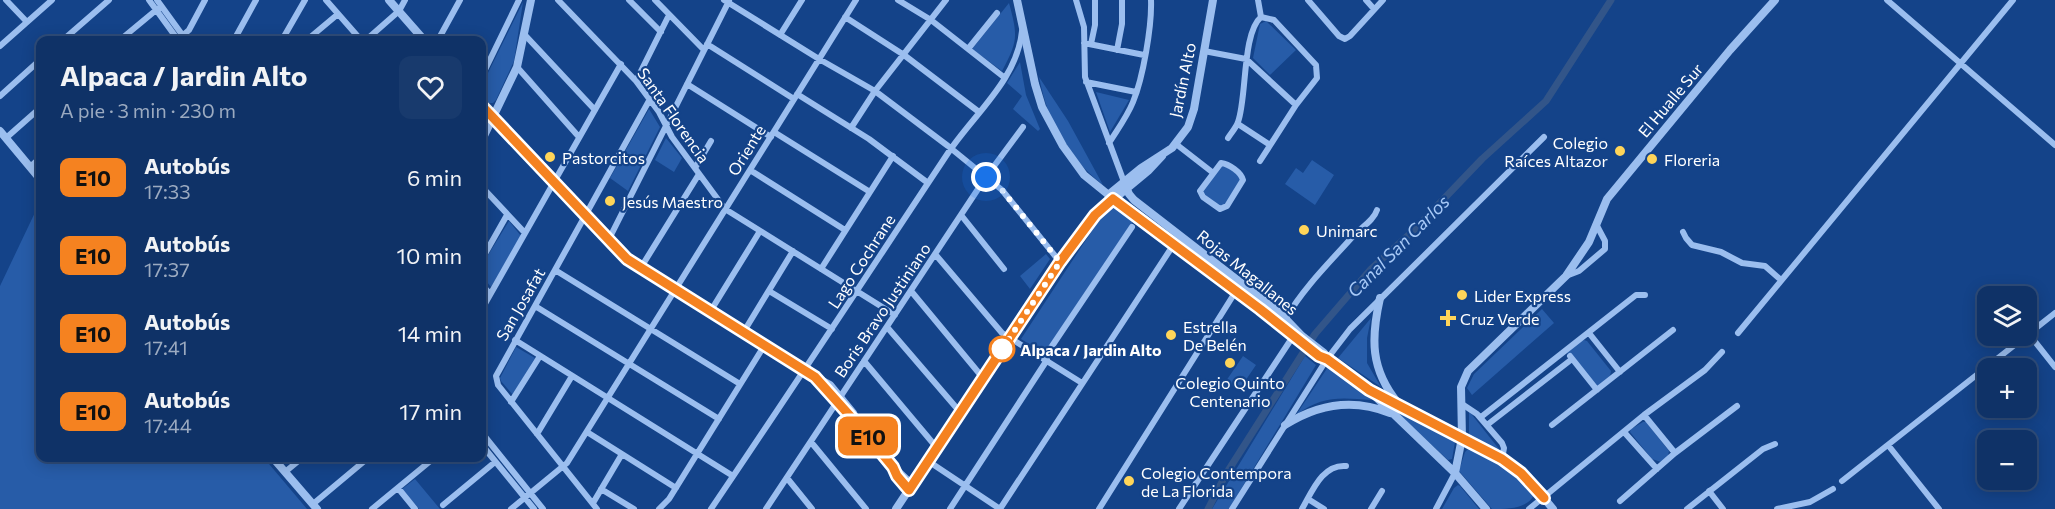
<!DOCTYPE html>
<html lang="es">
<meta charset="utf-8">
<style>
:root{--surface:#0f3267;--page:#183a6d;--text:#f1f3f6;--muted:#9baac0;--line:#2f4d7b}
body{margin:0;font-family:Commissioner,sans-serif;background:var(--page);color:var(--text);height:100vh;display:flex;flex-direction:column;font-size:22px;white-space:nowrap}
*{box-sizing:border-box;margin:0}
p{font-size:20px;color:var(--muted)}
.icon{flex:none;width:33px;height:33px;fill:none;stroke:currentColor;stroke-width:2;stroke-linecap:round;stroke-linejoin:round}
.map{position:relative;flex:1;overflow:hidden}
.details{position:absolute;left:36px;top:36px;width:450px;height:426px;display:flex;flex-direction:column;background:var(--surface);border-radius:12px;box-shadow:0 3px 15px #0003,0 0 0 2px var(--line)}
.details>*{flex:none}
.badge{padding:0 12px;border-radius:9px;font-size:21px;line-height:39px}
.controls{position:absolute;left:1977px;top:286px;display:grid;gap:12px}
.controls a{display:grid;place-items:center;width:60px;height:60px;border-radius:12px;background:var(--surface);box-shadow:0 3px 15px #0003,0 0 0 2px var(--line);font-size:30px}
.you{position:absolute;width:30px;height:30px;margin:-15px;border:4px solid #fff;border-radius:50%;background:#1a73e8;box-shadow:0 0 0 9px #1a73e833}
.map>.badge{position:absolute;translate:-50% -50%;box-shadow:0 0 0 3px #fff}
.round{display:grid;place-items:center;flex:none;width:63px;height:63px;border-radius:12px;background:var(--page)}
.headline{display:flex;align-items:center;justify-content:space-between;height:102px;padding:0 24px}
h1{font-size:28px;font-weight:700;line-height:45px}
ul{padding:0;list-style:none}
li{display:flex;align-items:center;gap:18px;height:78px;padding:0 24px}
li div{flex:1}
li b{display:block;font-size:22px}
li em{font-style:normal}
li .badge{min-width:66px;font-weight:700;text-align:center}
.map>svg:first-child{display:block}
</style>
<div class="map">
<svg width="2055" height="509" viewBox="0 0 2055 509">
<rect width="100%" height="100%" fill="#144389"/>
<path fill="#275ca8" d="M523 2 514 61 496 100 493 103H489L482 96V85Z
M1009 3C1018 36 1018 41 1002 71L972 49Z
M1266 21 1296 50 1270 75 1253 58 1260 24Z
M1020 62 1026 95 1040 129 1038 131 1013 109 1022 96 1007 83Z
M1039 77 1068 121 1103 185C1065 154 1049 125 1039 77Z
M1096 92 1129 100 1110 132Z
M649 109 660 127 628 191 610 178Z
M666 138 682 158 674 172 655 160Z
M1312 160 1334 175 1315 205 1285 184 1296 168 1303 173Z
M1221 166C1228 166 1239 173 1241 181L1224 205 1221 207 1204 196 1203 191Z
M40 202V458H264L307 509H0V286Z
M1114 204 1134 220 1044 353 1021 339 1099 220Z
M509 221 521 236 491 287 482 276V265Z
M1046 254 1050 259 1030 289 1020 276Z
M1542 309 1554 323 1472 395 1467 388 1474 374Z
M1371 318 1367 338V363L1381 387 1338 358Z
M1584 340 1587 341 1611 371 1610 376 1598 386 1594 385 1567 353 1579 342Z
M516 347 535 358 513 395 501 381 500 378Z
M1243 356 1256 365 1239 390 1226 381Z
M1305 356 1316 365 1229 509H1212Z
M1328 367 1372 400C1340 398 1323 395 1296 415Z
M1385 402 1454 440 1455 442 1452 459 1448 460Z
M1469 411 1499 449 1497 450 1469 436Z
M1643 422H1646L1669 451 1668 456 1661 462 1652 459 1630 432 1631 429Z
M1470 447C1496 458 1518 473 1534 495 1527 509 1507 509 1492 509L1459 471 1465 452Z
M415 479 440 509H419L402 489Z
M1458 485 1460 486 1479 509H1442L1454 488Z"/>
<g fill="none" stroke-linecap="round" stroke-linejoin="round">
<path stroke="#325589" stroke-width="7" d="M1208 509 1226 474 1315 334 1371 269 1414 230 1482 159 1546 101 1611 0"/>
<path stroke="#9bbeef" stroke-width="6" d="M6 0 27 22
M149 0 178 40
M157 0 186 40
M326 0 361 40
M558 0 636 81 659 112 672 137 725 209 895 315
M629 0 661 32
M655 0 704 50
M724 0 819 59 875 91 948 146 1002 190 1060 262
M898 0 931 20 1005 78
M1076 0 1084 27 1085 77 1124 182
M1308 0 1339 36 1345 39 1350 36 1383 0
M1366 0 1374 9
M1887 0 2055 145
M845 17 904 55 979 112
M524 34 595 110
M780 35 802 0
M181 37 189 30 205 0
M63 40 109 0
M120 40 161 6
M234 40 256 0
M282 40 305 0
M307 40 338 14
M366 40 399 11 405 0
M438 40 460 0
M1084 43 1144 55
M707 44 794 99
M1091 44 1095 25V0
M0 46 52 0
M968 49 997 13
M1117 50 1122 24V0
M1204 51 1246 59 1296 105
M517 67 579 137
M482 76 519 0
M636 81 669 15
M1086 82 1136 92
M687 84 771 137
M797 94 869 139 928 183
M0 96 40 60
M1238 124 1270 145
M851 128 875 91 946 0
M774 132 870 192
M6 138 40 108
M1228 138C1231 133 1236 128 1238 122 1247 98 1242 33 1261 17L1258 0
M1109 143C1117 130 1127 117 1133 102 1143 78 1152 26 1151 0
M1176 144 1212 172
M1260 161 1296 105 1317 78 1316 65 1274 20 1261 17
M1221 163C1229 164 1241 172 1243 180L1227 206 1220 209 1203 197 1200 191Z
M30 167 40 158
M695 168 711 141
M750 170 845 230
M482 187 525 233
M961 215 1004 269
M1683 232 1686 238 1692 245 1721 252 1742 263 1765 266 1781 280
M608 241 729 1
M935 254 1002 333 1082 383
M482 259 507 215
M640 269 699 174
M821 269 893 156
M555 270 740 384
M1566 276 1579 271 1605 249V241L1596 224
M482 285 490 294
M769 291 832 329
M911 291 983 378
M535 306 719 419
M482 309 621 64
M710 312 760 231
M1286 318C1304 287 1331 261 1355 234 1362 227 1374 220 1377 210
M887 327 960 412
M743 333 793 251
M1589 333 1620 372
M1738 333 2013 0
M2029 334 2055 367
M2027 335 2055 313
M515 340 733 476
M1570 356 1597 390
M1044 358 1132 227
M864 361 937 448
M511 402 540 356
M1462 404 1477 414 1502 443 1504 448 1502 459
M1644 415 1675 453
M1481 417 1636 295H1645
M1487 425 1572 359
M1552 425 1673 330
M587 432 676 488
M1624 432 1657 469
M482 433 543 509
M537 434 572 376
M811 442 866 509
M482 445 534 509
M1888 445 1939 509
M928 461 1000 509
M285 472 302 458
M787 478 812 509
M1842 481 2026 336
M398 488 415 509
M601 489 634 509
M1709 491 1723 509
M1308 499 1324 509
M1620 501 1675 453 1737 406
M593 503 622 454
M313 504 368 458
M443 505 495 462
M372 509 434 458
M511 509 567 463 856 0
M597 509 498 385 496 376 650 99
M659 509 669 499 764 346
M711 509C791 391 869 272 948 153 974 114 1017 80 1022 31
M766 509 986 177 1023 127
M950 509 1047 360
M1000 509 1174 244
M1099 509 1236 291
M1179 509 1290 341
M1232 509 1327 359 1350 329 1544 137
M1302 509C1312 492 1322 464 1346 466
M1371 509 1382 491
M1436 509 1455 473
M1529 509 1644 415 1705 370 1722 352
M1687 509 1763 449 1775 444
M1777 509 1810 502 1833 489"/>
<path stroke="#9bbeef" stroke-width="8" d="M389 0 424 40
M1017 0 1035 84 1042 107 1063 146 1084 175 1121 205 1260 309 1311 350 1327 359 1369 390 1507 462 1529 480 1553 509
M482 106 627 259 804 371 830 385 853 413 860 427
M0 131 40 179
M482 140 517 67 531 0
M1124 182 1129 194 1134 200 1280 313 1302 336 1324 353
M1108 195 1141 168 1172 148 1188 127 1194 109 1213 0
M1380 298C1371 338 1370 369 1398 403
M817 380 848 416
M1376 397 1455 473 1486 509
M857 424 893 467 912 485
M1285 425C1318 404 1353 398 1390 413
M273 458 317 509
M1455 473 1462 438 1461 387 1468 371 1566 276 1589 242 1607 199 1730 50 1775 0
M896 509 1060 262 1095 215 1148 171 1162 156"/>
</g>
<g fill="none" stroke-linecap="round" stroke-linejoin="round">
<g stroke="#fff" stroke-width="14">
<path id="line" d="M482 106 627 259 815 377 860 427 893 467 897 476 909 490 1060 262 1095 215 1113 199 1260 309 1319 356 1327 359 1369 390 1502 459 1521 473 1544 498"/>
</g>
<use href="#line" stroke="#f58220" stroke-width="9"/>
<path stroke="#fff" stroke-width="6" stroke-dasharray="0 10.8" d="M986 177 1002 190 1060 262 1001 351 1002 349"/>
</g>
<g fill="#ffd559" stroke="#144389" stroke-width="2">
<circle cx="1620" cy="151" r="6"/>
<circle cx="550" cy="157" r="6"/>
<circle cx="1652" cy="159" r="6"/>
<circle cx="610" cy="201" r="6"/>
<circle cx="1304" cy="230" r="6"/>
<circle cx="1462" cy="295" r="6"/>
<path d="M1445 309h6v6h6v6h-6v6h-6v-6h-6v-6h6z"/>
<circle cx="1171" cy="335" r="6"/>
<circle cx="1230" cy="363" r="6"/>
<circle cx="1129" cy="481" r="6"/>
</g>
<circle fill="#fff" stroke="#f58220" stroke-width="3" cx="1002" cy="349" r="12"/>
<g text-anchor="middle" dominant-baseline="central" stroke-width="4.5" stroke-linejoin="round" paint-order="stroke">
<g font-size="16" fill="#fff" stroke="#144389">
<text transform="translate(1182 80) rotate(-78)">Jardín Alto</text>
<text transform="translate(1670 100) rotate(-50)">El Hualle Sur</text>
<text transform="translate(674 115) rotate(55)">Santa Florencia</text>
<text transform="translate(746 150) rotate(-58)">Oriente</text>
<text transform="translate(861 261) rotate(-57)">Lago Cochrane</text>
<text transform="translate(1248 272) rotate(39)">Rojas Magallanes</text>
<text transform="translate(520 304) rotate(-60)">San Josafat</text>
<text transform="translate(882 310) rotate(-56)">Boris Bravo Justiniano</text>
</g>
<g font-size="16" fill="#fff" stroke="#144389" text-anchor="start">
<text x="1608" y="142" text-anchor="end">Colegio<tspan x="1608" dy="18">Raíces Altazor</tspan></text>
<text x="562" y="157">Pastorcitos</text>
<text x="1664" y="159">Floreria</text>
<text x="622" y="201">Jesús Maestro</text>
<text x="1316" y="230">Unimarc</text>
<text x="1474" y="295">Lider Express</text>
<text x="1460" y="318">Cruz Verde</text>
<text x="1183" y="326">Estrella<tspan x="1183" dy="18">De Belén</tspan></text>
<text x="1230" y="382" text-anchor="middle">Colegio Quinto<tspan x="1230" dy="18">Centenario</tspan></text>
<text x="1141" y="472">Colegio Contempora<tspan x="1141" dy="18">de La Florida</tspan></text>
</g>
<g font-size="16" font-weight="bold" fill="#fff" stroke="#144389" text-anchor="start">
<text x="1020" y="349">Alpaca / Jardin Alto</text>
</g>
<g font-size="18" font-style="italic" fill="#a7c9f7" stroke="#144389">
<text transform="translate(1398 246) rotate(-45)">Canal San Carlos</text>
</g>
</g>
</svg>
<div class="controls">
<a><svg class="icon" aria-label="layers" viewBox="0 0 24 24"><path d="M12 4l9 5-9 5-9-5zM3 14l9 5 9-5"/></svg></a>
<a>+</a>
<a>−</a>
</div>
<div class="you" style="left:986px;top:177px"></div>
<b class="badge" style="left:868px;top:436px;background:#f58220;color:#111">E10</b>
<section class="details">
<div class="headline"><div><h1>Alpaca / Jardin Alto</h1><p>A pie · 3 min · 230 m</p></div><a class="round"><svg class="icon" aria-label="heart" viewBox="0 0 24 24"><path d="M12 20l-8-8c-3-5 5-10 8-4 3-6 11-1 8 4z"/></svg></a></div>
<ul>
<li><span class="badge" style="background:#f58220;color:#111">E10</span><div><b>Autobús</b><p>17:33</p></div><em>6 min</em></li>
<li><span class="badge" style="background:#f58220;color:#111">E10</span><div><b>Autobús</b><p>17:37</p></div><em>10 min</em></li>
<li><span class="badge" style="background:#f58220;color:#111">E10</span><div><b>Autobús</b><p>17:41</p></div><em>14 min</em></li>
<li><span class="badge" style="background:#f58220;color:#111">E10</span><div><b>Autobús</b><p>17:44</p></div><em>17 min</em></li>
</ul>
</section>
</div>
